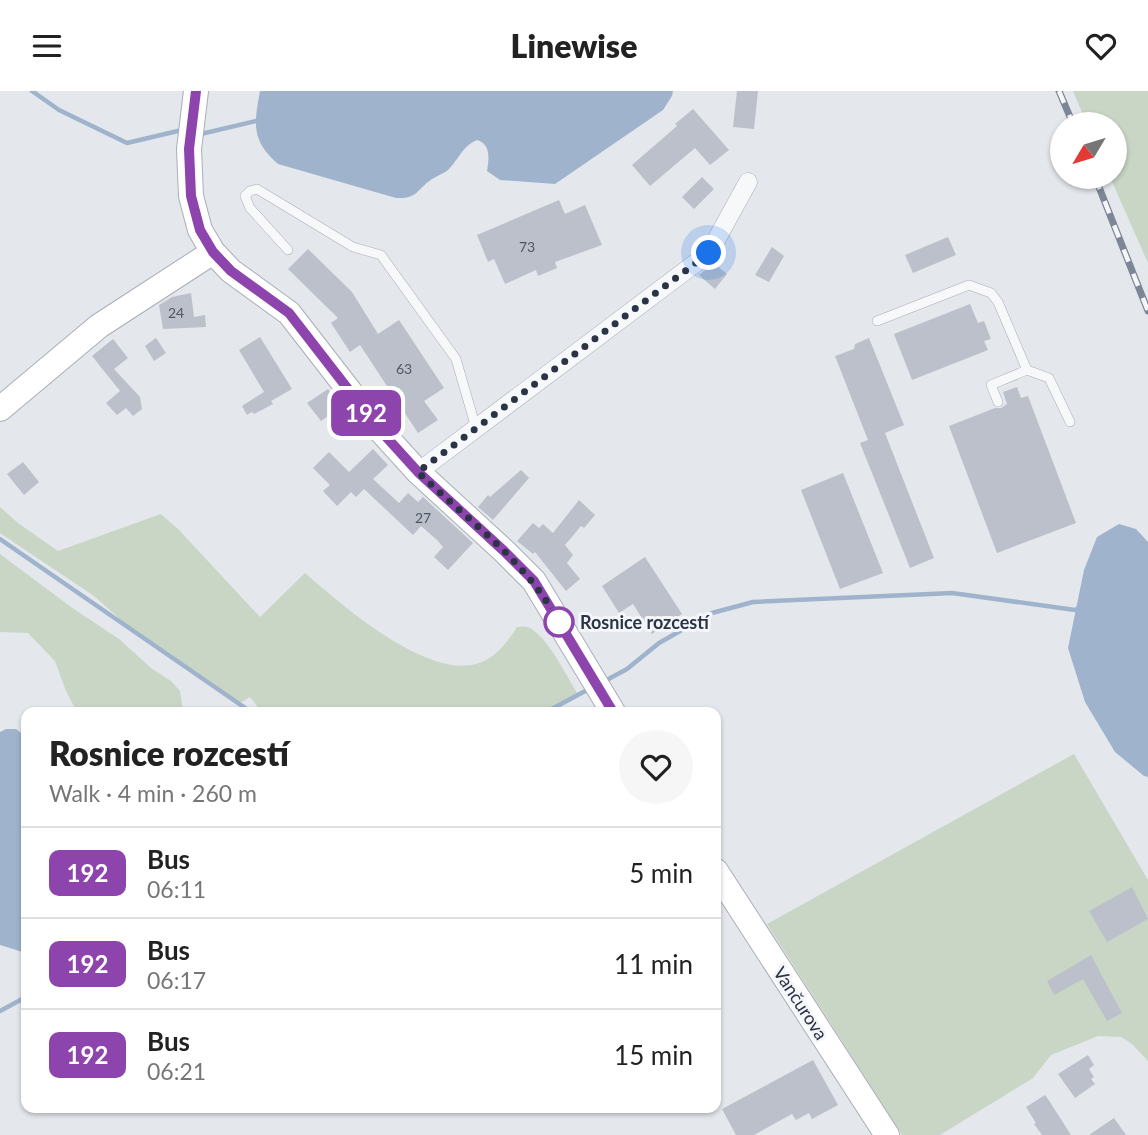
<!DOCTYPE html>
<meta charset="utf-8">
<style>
:root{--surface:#fff;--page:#f6f6f6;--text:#222;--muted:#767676;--line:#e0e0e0}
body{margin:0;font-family:Lato,sans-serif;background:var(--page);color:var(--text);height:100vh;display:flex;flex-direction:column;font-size:26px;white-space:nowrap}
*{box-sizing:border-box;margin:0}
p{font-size:23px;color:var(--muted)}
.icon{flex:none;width:38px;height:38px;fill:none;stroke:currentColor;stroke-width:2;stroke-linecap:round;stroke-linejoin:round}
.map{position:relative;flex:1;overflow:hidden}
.drawer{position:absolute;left:21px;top:616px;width:700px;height:406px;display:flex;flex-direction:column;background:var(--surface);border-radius:14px;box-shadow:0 2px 5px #0004}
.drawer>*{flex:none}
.badge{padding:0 14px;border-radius:10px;font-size:24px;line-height:46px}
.needle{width:46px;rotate:232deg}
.buttons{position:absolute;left:1050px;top:21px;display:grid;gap:14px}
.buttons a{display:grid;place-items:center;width:77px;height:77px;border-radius:50%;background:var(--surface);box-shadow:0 2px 5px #0004;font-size:35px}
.you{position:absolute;width:35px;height:35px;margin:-18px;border:5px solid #fff;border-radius:50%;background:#1a73e8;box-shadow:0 0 0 10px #1a73e833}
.map>.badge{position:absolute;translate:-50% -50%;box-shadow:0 0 0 4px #fff}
.round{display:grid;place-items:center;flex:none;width:74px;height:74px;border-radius:37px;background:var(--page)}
.head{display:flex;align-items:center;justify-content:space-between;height:119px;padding:0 28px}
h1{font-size:33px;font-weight:800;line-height:52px}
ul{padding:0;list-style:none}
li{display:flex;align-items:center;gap:21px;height:91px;padding:0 28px;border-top:2px solid var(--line)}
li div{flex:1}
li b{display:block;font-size:26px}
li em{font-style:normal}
li .badge{min-width:77px;font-weight:700;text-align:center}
header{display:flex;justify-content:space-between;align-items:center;height:91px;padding:0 28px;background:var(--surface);font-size:32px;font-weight:800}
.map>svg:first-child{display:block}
</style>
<header><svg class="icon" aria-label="menu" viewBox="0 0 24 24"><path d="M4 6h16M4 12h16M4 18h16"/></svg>Linewise<svg class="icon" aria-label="heart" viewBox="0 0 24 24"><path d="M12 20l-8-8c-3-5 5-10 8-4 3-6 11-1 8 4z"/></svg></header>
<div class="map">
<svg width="1148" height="1044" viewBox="0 0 1148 1044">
<rect width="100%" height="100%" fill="#e4e7ec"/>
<path fill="#c9d6c5" d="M1073 0H1148V172L1110 86H1115V33H1087Z
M0 416 18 432 58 460 161 423 179 439 260 526 305 482C341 513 437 599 488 568 500 561 510 547 517 536 523 535 528 535 533 539 551 552 567 586 579 605L551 621H262L250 606 240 612 216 598 129 536 94 505 0 442Z
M0 463 71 516 119 548 151 577 171 590 180 600 183 619 181 621H77L66 600 55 570 28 542 0 541Z
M1074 663 1148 789V970L1132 953 1121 946 1098 945 1051 964 1033 987 940 1044H902L767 833Z"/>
<path fill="#9fb4cc" d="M260 0H673L672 5 663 19 555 93 500 89 487 80C489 68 491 53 477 49 462 55 458 70 447 80 442 83 437 85 432 88 416 99 418 108 396 107L278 73C251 49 254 33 260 0Z
M1119 433 1136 438 1148 451V686L1144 685 1115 661 1085 611 1068 557 1084 479 1097 446Z
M6 638H16L26 646V862L0 854V641Z"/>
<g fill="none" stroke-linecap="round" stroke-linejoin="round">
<path stroke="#9fb4cc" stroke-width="4.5" d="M32 0 59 19 127 52 182 39
M201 43 260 29
M0 448 251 621
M603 591 627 578 659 552 712 522 753 511 952 502 1075 519 1077 518
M546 621 589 598
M0 920 26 906"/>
</g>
<path fill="#bbc0ca" d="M737 0H758L754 38 733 36Z
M693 18 729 59 710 74 695 57 650 95 632 74 677 35 675 33Z
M702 86 714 98 694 118 682 106Z
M559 109 565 123 585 114 602 154 555 171 557 177 538 185 536 179 505 193 494 168 488 171 477 144Z
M948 146 956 164 913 182 905 164Z
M772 156 784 165 769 191 755 184Z
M308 158 352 201 378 243 399 229 444 297 424 310 438 329 418 342 360 254 350 261 331 232 338 227 288 178Z
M714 172 727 183 715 198 699 184Z
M191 202 194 226 205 224 206 236 163 238 159 214 172 206Z
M970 213 978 232 984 230 991 248 984 250 988 259 912 289 894 243Z
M260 246 292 298 271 310 273 313 254 323 252 321 247 324 242 315 264 301 239 259Z
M156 247 166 262 154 270 145 255Z
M869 247 904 334 885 342 934 467 910 477 860 352 868 349 835 265 854 258 855 253Z
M113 248 128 267 114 278 140 306 142 318 133 325 126 317 117 324 106 312 120 300 92 265Z
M1017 296 1021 307 1028 305 1076 432 997 462 949 335 995 317H1001L1007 313 1003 301Z
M328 298 341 316 321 330 307 312Z
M373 358 388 374 373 388 399 412 408 402 418 411 423 406 473 452 448 479 434 466 443 456 438 450 421 435 413 444 364 398 356 406 351 401 337 415 323 400 330 394 313 377 329 361 349 381Z
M23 371 39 391 24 404 7 383Z
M521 379 529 387 493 429 478 416 488 404 490 406Z
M843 382 883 482 840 498 801 399Z
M579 409 595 424 584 437 581 435 565 454 573 464 567 472 580 488 566 500 535 461 533 463 517 450 533 432 539 437 543 433 553 442Z
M645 466 682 523 652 543 633 513 619 522 602 495Z
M1132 796 1148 828 1107 851 1089 820Z
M1091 864 1122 922 1107 930 1083 888 1054 904 1047 890Z
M1088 964 1094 974 1089 978 1094 986 1091 988 1095 993 1075 1007 1058 983Z
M813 969 838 1014 812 1028 809 1022 796 1029 792 1023 754 1044H736L722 1018Z
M1045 1004 1048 1008 1071 1044H1042L1034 1033 1036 1032 1026 1016Z
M1114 1027 1126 1044H1089Z"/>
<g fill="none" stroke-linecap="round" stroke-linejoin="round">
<g stroke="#a9aeb7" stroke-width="10">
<path id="lane" d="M288 159 250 117 245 105 250 100 257 98 353 156 381 164 456 268 476 337
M877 230 969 194 991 202 998 211 1027 279 991 294 998 311
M1027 279 1049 287 1070 331"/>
</g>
<g stroke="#a9aeb7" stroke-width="19">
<path id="street" d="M418 381 709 162 748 91"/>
</g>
<g stroke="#a9aeb7" stroke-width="26">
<path id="secondary" d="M196 0 189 58 191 105 200 139 213 161 231 180 289 222 379 338 418 381 504 460 534 490 613 621
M0 318 99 235 213 161
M716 780 887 1044"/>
</g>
<use href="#lane" stroke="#f7f8fa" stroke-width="9"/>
<use href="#street" stroke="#f7f8fa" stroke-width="18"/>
<use href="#secondary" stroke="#fff" stroke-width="24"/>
<g stroke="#7d8696" stroke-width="7">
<path id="rail" d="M1059 0 1073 33
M1095 86 1148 220"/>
</g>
<use href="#rail" stroke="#f4f6f9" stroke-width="4.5" stroke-dasharray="13" stroke-linecap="butt"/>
</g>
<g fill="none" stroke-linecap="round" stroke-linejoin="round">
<g stroke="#fff" stroke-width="16">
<path id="line" d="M196 0 189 58 191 105 200 139 213 161 231 180 289 222 379 338 418 381 504 460 534 490 613 621"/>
</g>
<use href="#line" stroke="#8e44ad" stroke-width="10"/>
<path stroke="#2b3445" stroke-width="7" stroke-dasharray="0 12.6" d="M559 531C526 469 467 429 418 381L709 162"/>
</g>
<circle fill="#fff" stroke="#8e44ad" stroke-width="3.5" cx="559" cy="531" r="14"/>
<g text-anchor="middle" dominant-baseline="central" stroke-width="6" stroke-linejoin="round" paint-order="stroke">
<g font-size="14" fill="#4f5766">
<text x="527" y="155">73</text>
<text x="176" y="221">24</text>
<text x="404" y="277">63</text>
<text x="423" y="426">27</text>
</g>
<g font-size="18" font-weight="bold" fill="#2b3445" stroke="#f4f6f9" text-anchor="start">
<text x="580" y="531">Rosnice rozcestí</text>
</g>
<g font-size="18" fill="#2b3445" stroke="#f4f6f9">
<text transform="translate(801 912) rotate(57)">Vančurova</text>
</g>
</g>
</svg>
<div class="buttons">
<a><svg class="needle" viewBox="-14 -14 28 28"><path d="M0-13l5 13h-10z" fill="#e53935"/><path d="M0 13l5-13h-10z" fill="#767676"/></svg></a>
</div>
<div class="you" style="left:709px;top:162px"></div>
<b class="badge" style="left:366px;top:322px;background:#8e44ad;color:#fff">192</b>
<section class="drawer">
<div class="head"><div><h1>Rosnice rozcestí</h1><p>Walk · 4 min · 260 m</p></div><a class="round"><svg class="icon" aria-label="heart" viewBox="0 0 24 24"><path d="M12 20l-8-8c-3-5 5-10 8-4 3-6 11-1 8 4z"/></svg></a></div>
<ul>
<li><span class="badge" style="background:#8e44ad;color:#fff">192</span><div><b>Bus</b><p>06:11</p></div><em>5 min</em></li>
<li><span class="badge" style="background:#8e44ad;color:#fff">192</span><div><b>Bus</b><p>06:17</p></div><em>11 min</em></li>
<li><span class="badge" style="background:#8e44ad;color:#fff">192</span><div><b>Bus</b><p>06:21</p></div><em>15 min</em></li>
</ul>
</section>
</div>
